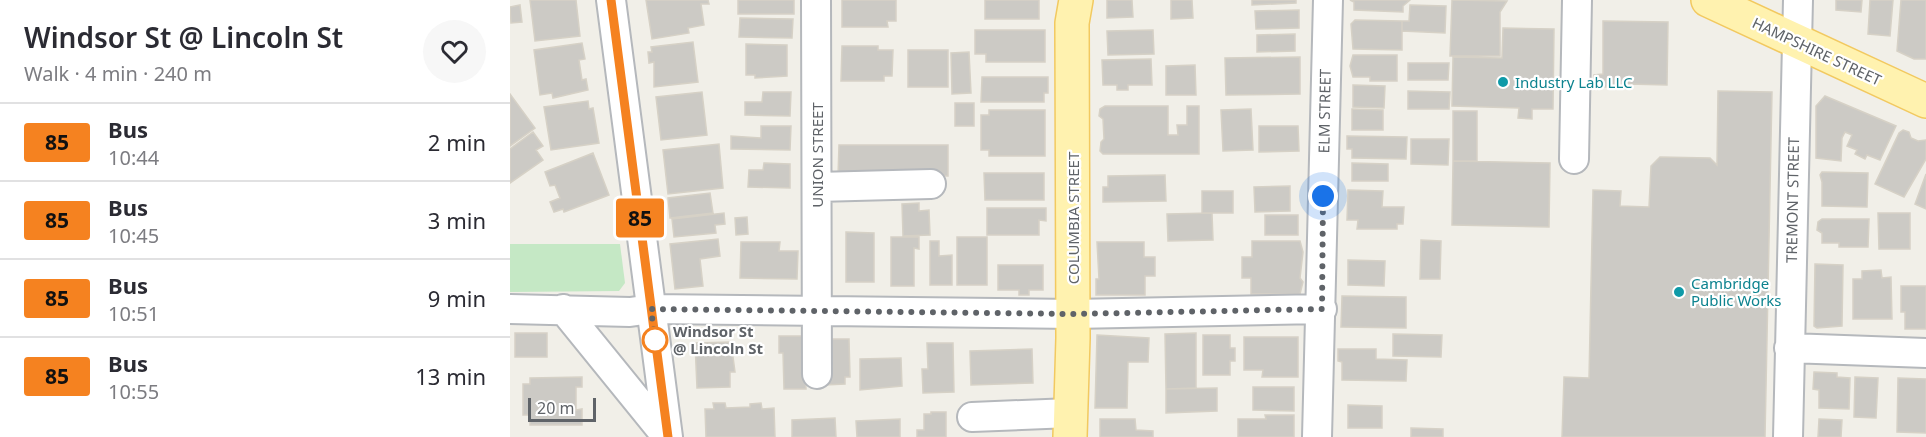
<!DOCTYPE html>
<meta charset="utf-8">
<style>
:root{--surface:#fff;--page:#f7f7f7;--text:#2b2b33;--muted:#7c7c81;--line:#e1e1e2}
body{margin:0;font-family:"Noto Sans",sans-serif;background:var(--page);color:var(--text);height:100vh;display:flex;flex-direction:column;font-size:22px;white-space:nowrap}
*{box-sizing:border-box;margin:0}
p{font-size:20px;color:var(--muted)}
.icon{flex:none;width:33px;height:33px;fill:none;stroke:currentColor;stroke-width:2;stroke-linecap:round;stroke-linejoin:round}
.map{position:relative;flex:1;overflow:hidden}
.sheet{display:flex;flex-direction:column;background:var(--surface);width:510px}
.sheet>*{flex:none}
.badge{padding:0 12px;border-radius:4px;font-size:21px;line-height:39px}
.scale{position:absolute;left:18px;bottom:15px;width:68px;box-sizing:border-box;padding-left:6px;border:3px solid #5f6368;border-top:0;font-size:16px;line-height:21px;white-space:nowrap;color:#5f6368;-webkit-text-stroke:4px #fff;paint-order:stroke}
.you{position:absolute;width:30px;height:30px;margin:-15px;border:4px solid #fff;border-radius:50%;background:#1a73e8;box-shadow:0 0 0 9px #1a73e833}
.map>.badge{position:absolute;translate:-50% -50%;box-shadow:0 0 0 3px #fff}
.round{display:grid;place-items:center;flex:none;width:63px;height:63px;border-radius:32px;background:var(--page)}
.overview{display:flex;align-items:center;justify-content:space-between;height:102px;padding:0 24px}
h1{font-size:28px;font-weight:600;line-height:45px}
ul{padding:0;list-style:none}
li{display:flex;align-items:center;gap:18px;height:78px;padding:0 24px;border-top:2px solid var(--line)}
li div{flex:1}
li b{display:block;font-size:22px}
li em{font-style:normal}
li .badge{min-width:66px;font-weight:700;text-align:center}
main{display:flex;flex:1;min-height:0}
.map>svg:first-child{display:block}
</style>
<main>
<section class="sheet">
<div class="overview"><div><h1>Windsor St @ Lincoln St</h1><p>Walk · 4 min · 240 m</p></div><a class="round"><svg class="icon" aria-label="heart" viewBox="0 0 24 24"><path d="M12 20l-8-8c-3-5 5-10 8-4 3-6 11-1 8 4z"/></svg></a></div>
<ul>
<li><span class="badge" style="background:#f58220;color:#111">85</span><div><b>Bus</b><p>10:44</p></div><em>2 min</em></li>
<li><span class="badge" style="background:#f58220;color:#111">85</span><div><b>Bus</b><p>10:45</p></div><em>3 min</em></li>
<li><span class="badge" style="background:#f58220;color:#111">85</span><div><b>Bus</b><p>10:51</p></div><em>9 min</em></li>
<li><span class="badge" style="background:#f58220;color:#111">85</span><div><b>Bus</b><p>10:55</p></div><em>13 min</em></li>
</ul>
</section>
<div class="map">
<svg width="1416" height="437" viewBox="0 0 1416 437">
<rect width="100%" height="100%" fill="#f1efe8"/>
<path fill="#c5e8c5" d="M0 244H110L115 283 109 291 0 292Z"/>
<path fill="#cccac5" stroke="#d6d1c6" stroke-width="1.5" d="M20 0H66L70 36 25 41Z
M136 0H198L199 4H191L194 25 178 28 179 33 142 39Z
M228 0H284V14H228Z
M332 0H386V21H377L378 27H332Z
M475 0H529V19H475Z
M597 0H622L623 17 597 18Z
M661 0H682L683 18 661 19Z
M742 0H786V3L742 5Z
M840 0H900L893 6V12L844 10V2Z
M942 0 997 1 990 12V56H940Z
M1326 0H1352L1351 12 1326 10Z
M1360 0H1383L1380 36 1358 34Z
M1391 0H1416V59H1404L1387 51Z
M10 5 12 22 1 23 0 7Z
M900 5 936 6 935 33 892 31V21H899Z
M789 10V28L746 29 745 11Z
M230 18 283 19 282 38 229 37Z
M845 20 892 21V50L843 49 841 24Z
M1093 21 1158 22 1157 85 1118 84V89L1084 86V75L1093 74Z
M993 28 1044 29 1043 109H1022V119L1008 118 1009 108 942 106 943 57 992 58Z
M465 30H535V62H476V54H465Z
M643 30 644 54 598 55 597 31Z
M785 34V51L747 52V35Z
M183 42 188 82 144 87V62L139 63 138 52H142L141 47Z
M72 43 75 59 69 60 72 80 76 79 78 90 43 98 42 93 30 95 24 50Z
M236 44 277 45V76L245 78V75H236Z
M332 46H368V50H383L382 76H374V81H331Z
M398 50H438V87H398Z
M459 52 461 93 442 94 441 53Z
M843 55H887V81H860V77H843L840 66Z
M790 57V94L716 95 715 58Z
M641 59 642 85H618V90H607V85H593L592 60Z
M898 63H939L938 80H898Z
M685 65 686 95H656V66Z
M472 77H538V93H534V102H471Z
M843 85 875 86 874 108 843 107Z
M898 91 940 92 939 109H898Z
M1208 91 1262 92 1255 437H1052L1054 377 1079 378 1083 190 1111 191 1110 206 1139 207 1141 166 1150 157 1200 158 1207 165Z
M192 92 197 135 151 140 146 97Z
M253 92H281L280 116 235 115V102H252Z
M0 94 25 128 0 146Z
M1315 96 1386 126 1370 160 1357 155 1355 159 1345 154 1347 150 1337 146 1342 135 1335 132 1332 138 1331 161 1306 158V106Z
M78 101 79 109 83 108 89 143 41 150 34 107Z
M445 103H464V126H445Z
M595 106H658V135H668L667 125H677V106H689V154H593L590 151 591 142 594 139 593 119 589 116 590 109Z
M741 109 743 150 713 151 711 110Z
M842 109 873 110V130H842Z
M479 110H535V156H479V150H471V115H479Z
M943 111H967V161H943Z
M251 126H281L280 150 221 149V136L251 138Z
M749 126H788L789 151 749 152Z
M1393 130 1399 132 1401 138 1408 141 1416 140V159L1394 197 1365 184 1389 133Z
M23 132 33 146 26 150 33 160 0 183V149Z
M837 136 897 137 896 159 842 158V149H837Z
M901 139H939L938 165 901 164Z
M209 144 213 188 158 194 153 150Z
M329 145H438V176H328Z
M83 153 99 195 54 212 53 209 44 212 40 202 50 198 45 185 40 186 35 172Z
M943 161 1040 163 1039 227 942 225Z
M254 163 280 164V188L238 187 239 170H253Z
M842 163 878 164V181H842Z
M1312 172 1358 173 1357 207 1312 206V182L1310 175Z
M474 173H534V200H475Z
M1416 174V209L1405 204Z
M655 175 656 201 593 202V187H598V176Z
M780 186V211L745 212 744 187Z
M838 190 873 191 872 207H894L893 224H887V229H847L848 220H837Z
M692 191H723V213H692Z
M200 193 203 213 160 218 158 198Z
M409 203V211L419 210 420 235 393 236 392 204Z
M477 208H536V221L529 220V235H477Z
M214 213 215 224 205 225 206 233 164 237 162 219Z
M702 213 703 240 658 241 657 214Z
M1368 213H1400V249H1369Z
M755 215H788V235H755Z
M237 217 238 234 226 235 225 218Z
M1312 219H1359L1358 247H1329V243H1312V233L1307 230 1308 222Z
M336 232 364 233V282H336Z
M381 237H409V249L404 248V286H381Z
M447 237H477V285H447Z
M208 239 210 256 190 259 193 286 165 289 160 244Z
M911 240 931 241 930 279H910Z
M420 241H429V256L442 255V285H420Z
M742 241H790L793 252 790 278 793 282 790 294H741V278H732V257H742Z
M231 242H270L269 251H288L287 279 230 278Z
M587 242H634V257H645V276H635V295H586V279H589Z
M838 260 875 261 874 286 838 285Z
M1305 264 1333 265 1332 326 1307 328 1304 326Z
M488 265H533V290H519V295H509V290H488Z
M1371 270 1372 278 1381 277 1382 319H1343V279H1352V271Z
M1391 286H1416V329H1395V312H1391Z
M832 296 896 297V328L831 327Z
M5 333H37V357H5Z
M686 333V388L656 389 655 334Z
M883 334 932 335 931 357 883 356Z
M587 335 639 338 638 362H618L617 408H585Z
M693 335H720V348H725V361H720V375H693Z
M269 336H294L296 389H274L273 353H269Z
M734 337H788V377H752L753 370H734Z
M313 339H339L340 377H335V384L315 385Z
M221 342 225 372H220V387L187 388 185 343Z
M417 343H443L444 392 413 393 412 369H418Z
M522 349 523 383 461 385 460 351Z
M828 349H866V359L897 360 896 381 832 380V362L828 361Z
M391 358 392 386 350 390V359Z
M1304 372 1327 373V377L1340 378 1339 409 1309 408V390L1303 389Z
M72 377V387H66V410L72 409V425H20V415H13V384H20V378Z
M1345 377 1368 378 1366 418 1344 417Z
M1388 378 1416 379V433L1387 432Z
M743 387H784V411L743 410Z
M707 388V411L656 413V389Z
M203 403H215L216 408 240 407V404L251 403 252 409 264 408 265 437H196L195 409H204Z
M838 405 872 406V428H838Z
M421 412H436V437H407V430H414V414H421Z
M755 415H784V437H728V419H756Z
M325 418 326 437H282V420Z
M390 419V437H347L346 421Z
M590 419H625L626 430 643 431V437H590Z
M1309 419 1332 420 1331 437H1308Z
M901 428 933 429V437H901Z"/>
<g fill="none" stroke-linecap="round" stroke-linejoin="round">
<g stroke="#b5b8bc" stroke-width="32">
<path id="minor" d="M101 0 158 437
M306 0 307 374
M1064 159 1067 0
M307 187 421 184
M0 309 120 312 141 309 563 314 812 309
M53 309 157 437
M1279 348 1416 353
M462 417 560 413
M807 437 818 0
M1278 437 1288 0"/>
</g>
<g stroke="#f2c960" stroke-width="36">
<path id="major" d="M1198 0 1416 101
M560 437 563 338 562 23 566 0"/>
</g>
<use href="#minor" stroke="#fff" stroke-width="28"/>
<use href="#major" stroke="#fff2af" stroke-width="33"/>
</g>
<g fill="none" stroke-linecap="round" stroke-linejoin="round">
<g stroke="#fff" stroke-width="14">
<path id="line" d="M101 0 158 437"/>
</g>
<use href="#line" stroke="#f58220" stroke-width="9"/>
<path stroke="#5f6368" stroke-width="6" stroke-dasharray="0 10.8" d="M145 340 141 309 563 314 812 309 813 196"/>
</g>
<g fill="#0f9aa8" stroke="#fff" stroke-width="2">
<circle cx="993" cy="82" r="6"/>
<circle cx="1169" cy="292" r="6"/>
</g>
<circle fill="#fff" stroke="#f58220" stroke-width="3" cx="145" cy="340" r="12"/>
<g text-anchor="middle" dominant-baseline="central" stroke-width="4.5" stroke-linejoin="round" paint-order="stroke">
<g font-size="15" fill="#5f6368" stroke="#fff">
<text transform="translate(1307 51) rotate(25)">HAMPSHIRE STREET</text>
<text transform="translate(814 111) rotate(-89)">ELM STREET</text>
<text transform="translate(307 155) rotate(-90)">UNION STREET</text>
<text transform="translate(1282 200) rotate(-89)">TREMONT STREET</text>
<text transform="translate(563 218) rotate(-90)">COLUMBIA STREET</text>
</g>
<g font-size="15" fill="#0d838f" stroke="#fff" text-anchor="start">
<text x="1005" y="82">Industry Lab LLC</text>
<text x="1181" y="283">Cambridge<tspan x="1181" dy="17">Public Works</tspan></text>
</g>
<g font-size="15" font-weight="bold" fill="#5f6368" stroke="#fff" text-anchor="start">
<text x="163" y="331">Windsor St<tspan x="163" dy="17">@ Lincoln St</tspan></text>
</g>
</g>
</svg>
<div class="scale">20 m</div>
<div class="you" style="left:813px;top:196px"></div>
<b class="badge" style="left:130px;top:218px;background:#f58220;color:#111">85</b>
</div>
</main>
